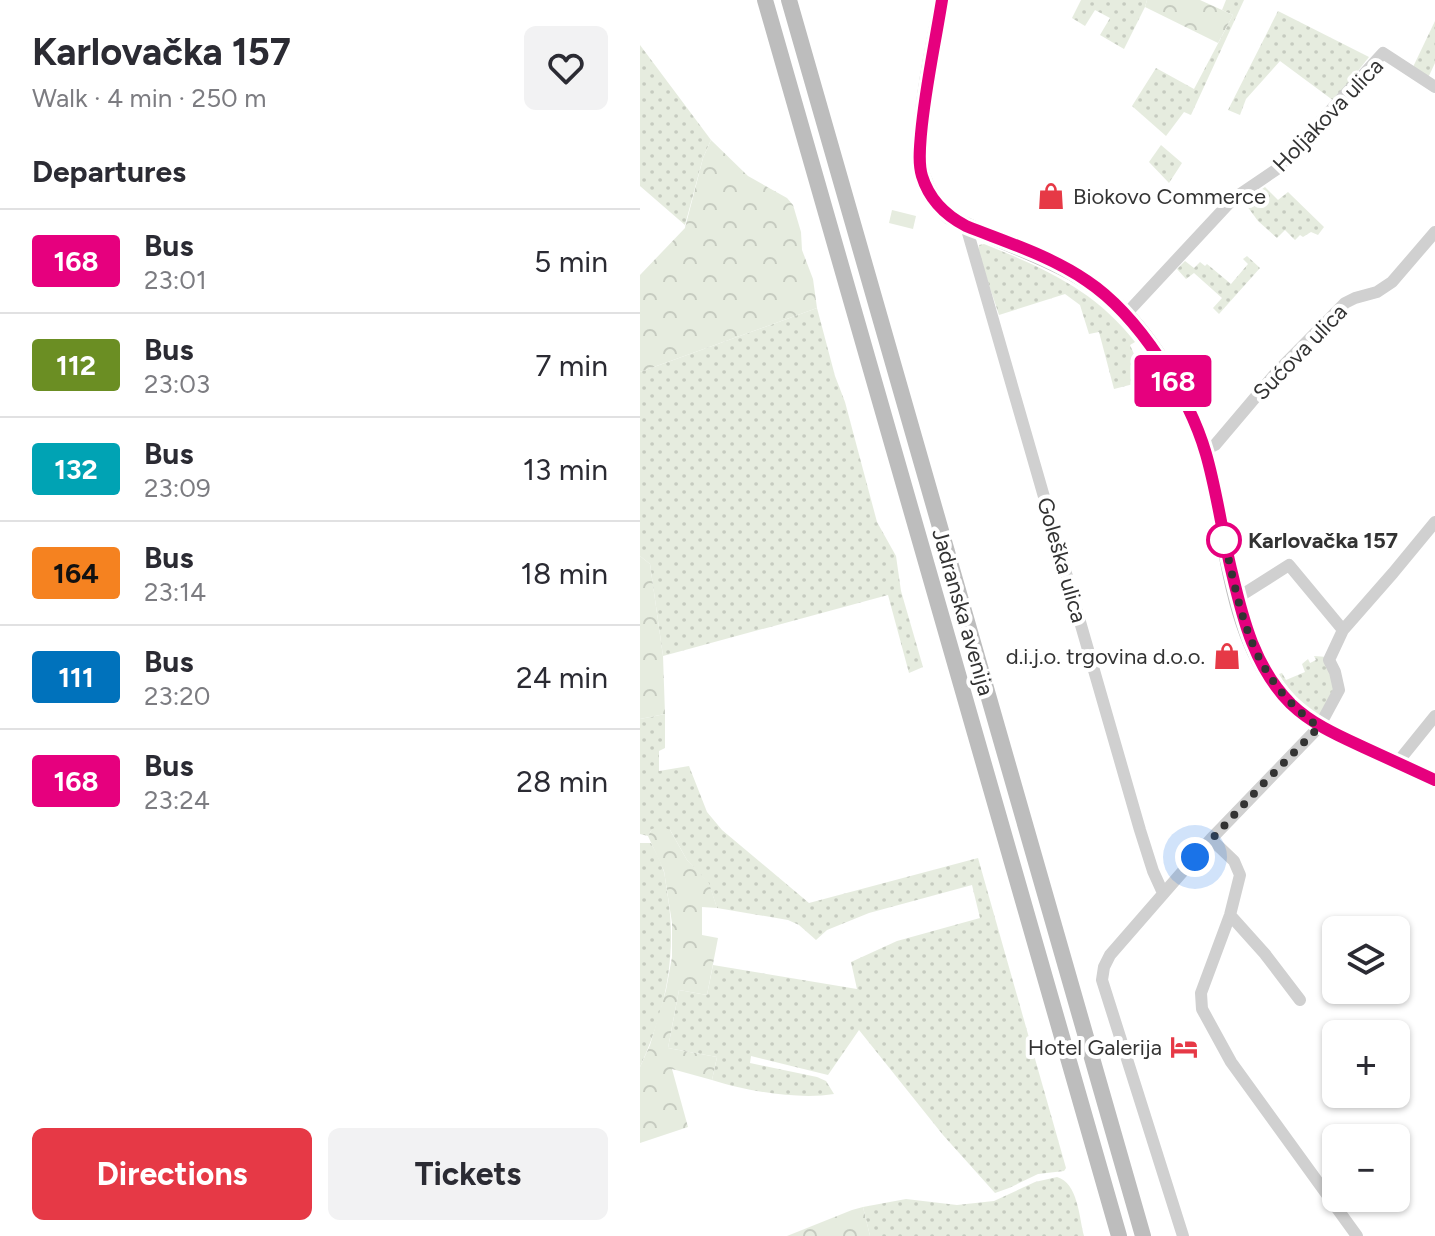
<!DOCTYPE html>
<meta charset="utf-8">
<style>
:root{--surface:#fff;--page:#f2f2f3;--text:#2b2b33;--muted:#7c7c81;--line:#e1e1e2;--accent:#e63946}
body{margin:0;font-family:Figtree,sans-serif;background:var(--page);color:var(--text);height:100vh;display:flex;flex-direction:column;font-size:30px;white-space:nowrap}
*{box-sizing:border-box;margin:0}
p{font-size:26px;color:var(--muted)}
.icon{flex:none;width:44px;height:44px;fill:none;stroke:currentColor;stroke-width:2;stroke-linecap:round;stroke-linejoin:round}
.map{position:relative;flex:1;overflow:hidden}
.drawer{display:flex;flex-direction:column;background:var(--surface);width:640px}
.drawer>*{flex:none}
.badge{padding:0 16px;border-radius:6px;font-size:28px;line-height:52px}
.tools{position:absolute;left:682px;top:916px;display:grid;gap:16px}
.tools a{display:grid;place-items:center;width:88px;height:88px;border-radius:12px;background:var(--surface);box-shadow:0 2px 6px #0004;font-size:40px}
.you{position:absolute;width:40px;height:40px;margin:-20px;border:6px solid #fff;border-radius:50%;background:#1a73e8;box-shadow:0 0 0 12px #1a73e833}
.map>.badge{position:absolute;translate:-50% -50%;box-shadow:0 0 0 4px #fff}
h2{padding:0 32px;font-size:30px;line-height:72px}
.round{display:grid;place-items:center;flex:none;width:84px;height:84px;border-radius:12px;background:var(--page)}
.overview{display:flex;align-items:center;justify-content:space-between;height:136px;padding:0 32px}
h1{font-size:38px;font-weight:700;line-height:60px}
.primary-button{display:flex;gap:16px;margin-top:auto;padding:16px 32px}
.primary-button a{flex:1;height:92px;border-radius:12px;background:var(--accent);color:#fff;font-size:32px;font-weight:700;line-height:92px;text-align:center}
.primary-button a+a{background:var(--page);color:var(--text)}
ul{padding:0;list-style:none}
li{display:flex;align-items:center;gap:24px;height:104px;padding:0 32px;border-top:2px solid var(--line)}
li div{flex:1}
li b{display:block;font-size:30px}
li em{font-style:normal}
li .badge{min-width:88px;font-weight:700;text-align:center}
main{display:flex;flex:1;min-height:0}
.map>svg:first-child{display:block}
</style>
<main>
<section class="drawer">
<div class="overview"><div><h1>Karlovačka 157</h1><p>Walk · 4 min · 250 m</p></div><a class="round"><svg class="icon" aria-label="heart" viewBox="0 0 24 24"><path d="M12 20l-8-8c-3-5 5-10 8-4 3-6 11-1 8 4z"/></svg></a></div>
<h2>Departures</h2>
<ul>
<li><span class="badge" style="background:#e6007e;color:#fff">168</span><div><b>Bus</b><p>23:01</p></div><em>5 min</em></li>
<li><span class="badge" style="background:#6b8e23;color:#fff">112</span><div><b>Bus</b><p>23:03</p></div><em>7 min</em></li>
<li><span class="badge" style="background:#00a3b4;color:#fff">132</span><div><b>Bus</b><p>23:09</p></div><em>13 min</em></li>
<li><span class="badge" style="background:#f58220;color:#111">164</span><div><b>Bus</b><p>23:14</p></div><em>18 min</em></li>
<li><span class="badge" style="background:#0072bc;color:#fff">111</span><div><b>Bus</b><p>23:20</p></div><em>24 min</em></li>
<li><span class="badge" style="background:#e6007e;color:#fff">168</span><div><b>Bus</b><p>23:24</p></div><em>28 min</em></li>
</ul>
<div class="primary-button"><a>Directions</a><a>Tickets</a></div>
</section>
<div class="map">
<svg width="795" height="1236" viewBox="0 0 795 1236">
<defs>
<pattern id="grass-dots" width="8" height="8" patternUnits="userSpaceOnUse" patternTransform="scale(2)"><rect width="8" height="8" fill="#e6ecdf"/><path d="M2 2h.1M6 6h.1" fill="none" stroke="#c6cbc0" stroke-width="1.8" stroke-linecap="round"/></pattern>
<pattern id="forest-crowns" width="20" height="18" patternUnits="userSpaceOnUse" patternTransform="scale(2)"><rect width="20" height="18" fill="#e6ecdf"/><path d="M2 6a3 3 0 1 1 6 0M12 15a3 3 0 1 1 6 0" fill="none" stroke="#c6cbc0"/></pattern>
</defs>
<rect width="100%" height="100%" fill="#fff"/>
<path fill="url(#grass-dots)" d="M441 0H507L505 7 484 49 460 35 470 18 455 10 445 26 432 18Z
M586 0H604L551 115 544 112 526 136 492 106 516 68 554 89 593 15 582 10Z
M638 11 729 57 694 101 640 61 606 99 600 115 588 110Z
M795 21V63L788 78 773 67Z
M0 45 71 140 63 158 45 225 0 186Z
M521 145 542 163 529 183 509 162Z
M625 187 638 200 648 192 684 227 678 235 671 232 663 237 660 235 655 240 645 230 637 238 618 221 604 202Z
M344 244C404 268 455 290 495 342L490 345 494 354 495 364 504 370 509 380 474 389 459 332 449 334 440 305 425 294 359 315 338 252 339 245Z
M607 256 620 268 579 314 573 308 582 298 554 273 546 279 537 269 545 261 554 268 560 262 565 266 567 264 591 284 608 264 603 259Z
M177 308 195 376 205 402 237 522 256 556 261 591 283 667 269 673 248 595 23 656 10 564 0 556V372Z
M674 656 687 657 694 688 681 716C664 711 648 690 639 674L642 673 646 680 665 672 662 664 668 659 670 663 676 660Z
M25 714V748L19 751V771L49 766 67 812 82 830 169 903 338 858 426 1168 424 1171 398 1174 369 1188 355 1193 303 1135 219 1030 188 1075 111 1056 110 1063 177 1077 186 1081 194 1094C159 1100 106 1091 72 1080L77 1057 28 1048 39 990 67 995 73 965 217 989 211 962 257 941 340 918 332 885 229 913 187 930 176 940 159 925 148 920 77 908 69 884 47 860 30 830 12 829 8 836 0 834V719Z
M0 843H11C16 852 21 862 24 872 26 880 26 889 28 897 37 957 25 1012 0 1067Z
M417 1177C438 1183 439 1217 444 1236H230L223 1207 266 1199 317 1205 354 1201 395 1182Z"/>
<path fill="url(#forest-crowns)" d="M507 0H560L593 15 578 43 505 7Z
M71 140 108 176 147 198 153 205 161 232 162 250 173 279 177 308 0 372V275L45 228 63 158Z
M0 556 10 564 23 656 25 714 0 719Z
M21 826 30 830 47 860 69 883 77 908 62 907V935L78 938 67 995 39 990 28 1048 77 1057 72 1080 32 1069 48 1127 0 1143V1067L10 1045 26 990 32 957V923L24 871 8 836 12 829Z
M223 1207 230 1236H147L212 1210Z"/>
<path fill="#e6ecdf" d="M252 210 276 216 273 229 249 223Z"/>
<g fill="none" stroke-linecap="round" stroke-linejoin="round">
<path stroke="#d0d0d0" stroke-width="12" d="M326 226 500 830 513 871 523 893
M486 314 593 199 637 169 743 53 795 87
M565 450 575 445 636 373 705 303 715 298 737 292 752 282 795 232
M597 598 649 565 703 630
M757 763 795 716
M571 839 594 861 600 875 590 915 561 993 562 1009 591 1062 717 1236
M590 915 625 954 660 1000
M543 1236 462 980 464 967 470 955 571 839 679 727 699 690 695 672 689 660 703 630 753 573 795 522"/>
<path stroke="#bdbdbd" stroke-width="16" d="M125 0 479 1236
M149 0 503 1236
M302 0C294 44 284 89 281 134 280 148 278 164 283 177 288 193 298 206 310 217 370 249 437 262 485 313 517 346 554 409 566 454 589 535 587 641 651 704 672 724 697 735 723 747 747 758 771 769 795 780"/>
</g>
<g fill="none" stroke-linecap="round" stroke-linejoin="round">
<g stroke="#fff" stroke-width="18">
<path id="line" d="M302 0C295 44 285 89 281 134 280 147 278 163 282 176 289 199 305 215 326 226 366 242 411 256 447 281 498 315 549 395 566 454 577 492 582 533 592 573 603 620 615 668 651 704 672 724 697 735 723 747 747 758 771 769 795 780"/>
</g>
<use href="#line" stroke="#e6007e" stroke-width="12"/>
<path stroke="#333" stroke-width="8" stroke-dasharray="0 14.4" d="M555 857 624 783 679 727C609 676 601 613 583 534L584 540"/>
</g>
<defs>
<g id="shop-bare" transform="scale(2.16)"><path d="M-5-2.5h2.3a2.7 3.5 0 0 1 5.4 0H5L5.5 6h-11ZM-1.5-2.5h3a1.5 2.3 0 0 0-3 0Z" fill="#e63946" stroke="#fff" stroke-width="2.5" paint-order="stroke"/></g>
<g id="hotel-bare" transform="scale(2.16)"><path d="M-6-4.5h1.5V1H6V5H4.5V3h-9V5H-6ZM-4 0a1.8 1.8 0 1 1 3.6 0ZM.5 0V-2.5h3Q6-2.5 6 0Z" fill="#e63946" stroke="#fff" stroke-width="2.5" paint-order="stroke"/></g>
</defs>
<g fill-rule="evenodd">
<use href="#shop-bare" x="411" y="196"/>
<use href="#shop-bare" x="587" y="656"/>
<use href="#hotel-bare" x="544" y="1047"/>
</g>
<circle fill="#fff" stroke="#e6007e" stroke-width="4" cx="584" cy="540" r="16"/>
<g text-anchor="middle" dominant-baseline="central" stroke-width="8" stroke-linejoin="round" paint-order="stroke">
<g font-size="22" fill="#333" stroke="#fff">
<text transform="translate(688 115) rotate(-46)">Holjakova ulica</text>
<text transform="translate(660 352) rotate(-46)">Sućova ulica</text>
<text transform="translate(422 560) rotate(74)">Goleška ulica</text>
<text transform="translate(323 612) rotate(74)">Jadranska avenija</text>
</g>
<g font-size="22" fill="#333" stroke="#fff" text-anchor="end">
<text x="433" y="196" text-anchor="start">Biokovo Commerce</text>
<text x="565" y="656">d.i.j.o. trgovina d.o.o.</text>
<text x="522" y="1047">Hotel Galerija</text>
</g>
<g font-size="22" font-weight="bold" fill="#333" stroke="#fff" text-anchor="start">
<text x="608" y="540">Karlovačka 157</text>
</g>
</g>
</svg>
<div class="tools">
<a><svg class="icon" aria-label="layers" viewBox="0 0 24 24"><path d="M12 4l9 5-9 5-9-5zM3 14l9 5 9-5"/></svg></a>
<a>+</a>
<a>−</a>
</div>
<div class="you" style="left:555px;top:857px"></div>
<b class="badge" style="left:533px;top:381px;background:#e6007e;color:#fff">168</b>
</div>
</main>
